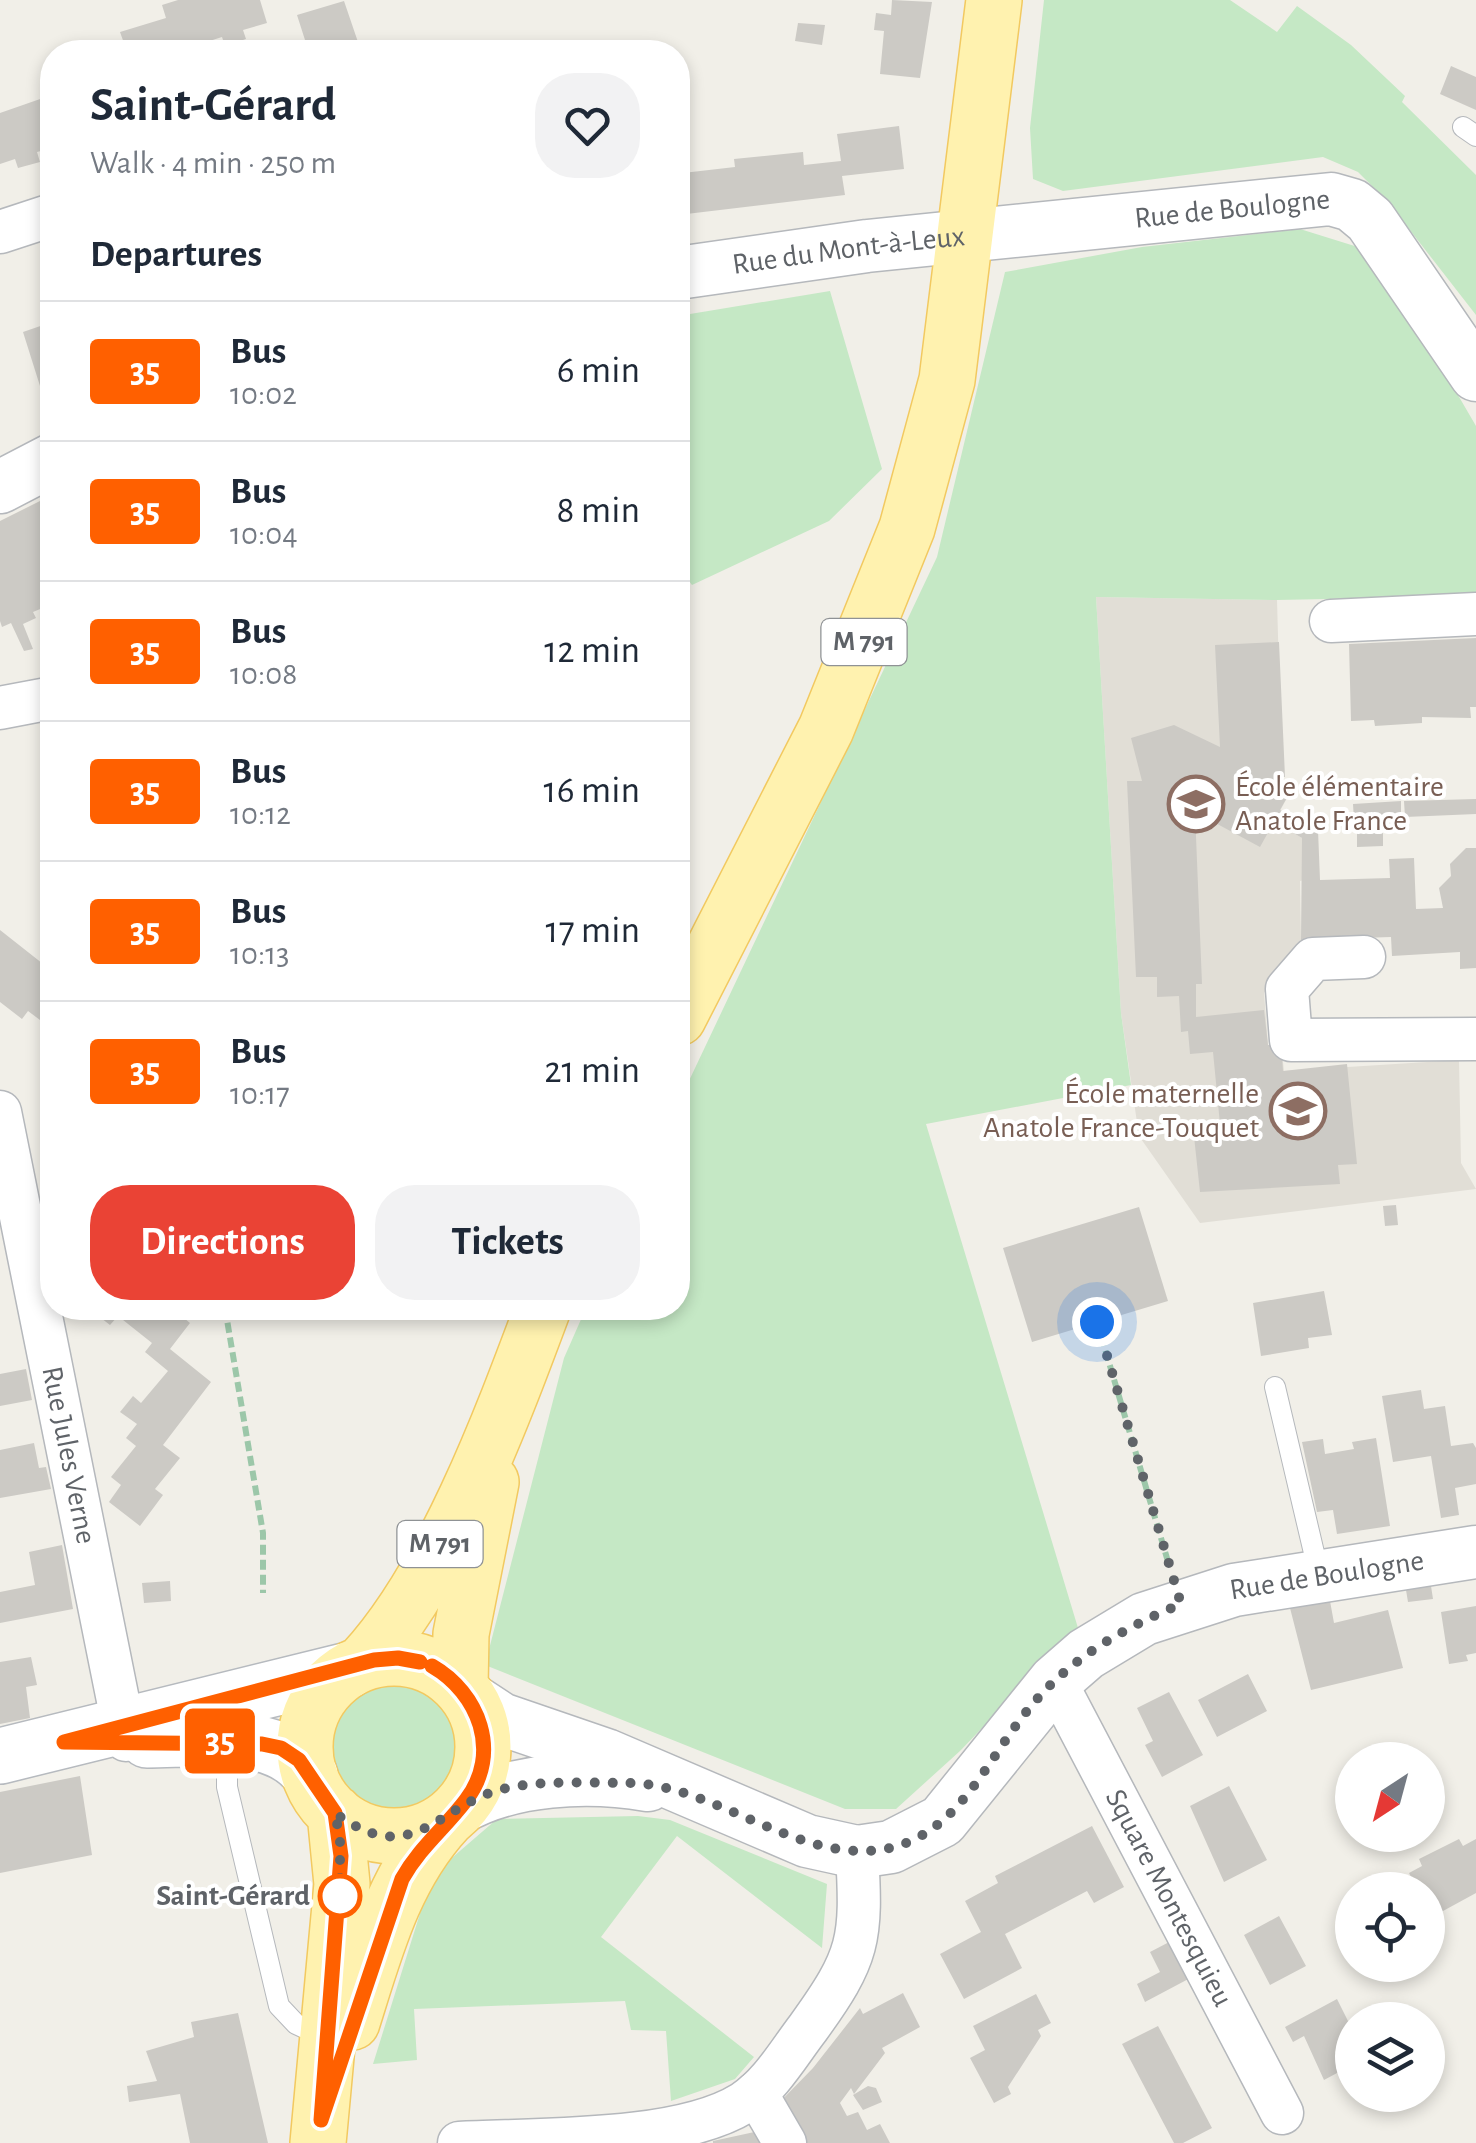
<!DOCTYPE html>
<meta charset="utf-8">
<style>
:root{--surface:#fff;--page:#f2f2f3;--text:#1f2937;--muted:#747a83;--line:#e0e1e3;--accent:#ea4335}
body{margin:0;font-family:"Alegreya Sans",sans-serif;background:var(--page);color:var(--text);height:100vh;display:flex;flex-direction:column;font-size:38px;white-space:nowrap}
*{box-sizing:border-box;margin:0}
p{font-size:32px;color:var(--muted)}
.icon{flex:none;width:55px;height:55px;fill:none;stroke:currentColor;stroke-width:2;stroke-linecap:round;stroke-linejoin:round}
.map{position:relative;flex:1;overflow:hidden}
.drawer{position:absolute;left:40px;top:40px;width:650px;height:1280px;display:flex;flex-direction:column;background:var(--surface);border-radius:40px;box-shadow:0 5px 15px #0003}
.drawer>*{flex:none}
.badge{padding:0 20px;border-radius:8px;font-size:35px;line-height:65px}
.needle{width:65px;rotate:216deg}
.controls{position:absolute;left:1335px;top:1742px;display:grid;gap:20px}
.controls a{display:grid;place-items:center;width:110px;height:110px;border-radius:50%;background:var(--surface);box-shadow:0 5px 15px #0003;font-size:50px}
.you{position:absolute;width:50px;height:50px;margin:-25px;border:8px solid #fff;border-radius:50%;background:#1a73e8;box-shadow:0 0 0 15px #1a73e833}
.map>.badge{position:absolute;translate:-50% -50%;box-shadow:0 0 0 5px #fff}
h2{padding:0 50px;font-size:38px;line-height:90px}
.round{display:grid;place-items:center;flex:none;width:105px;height:105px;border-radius:40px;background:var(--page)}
.head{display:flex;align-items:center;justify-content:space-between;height:170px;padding:0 50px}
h1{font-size:48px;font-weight:600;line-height:75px}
.button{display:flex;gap:20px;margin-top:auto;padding:20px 50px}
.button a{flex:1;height:115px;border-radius:40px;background:var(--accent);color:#fff;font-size:40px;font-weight:600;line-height:115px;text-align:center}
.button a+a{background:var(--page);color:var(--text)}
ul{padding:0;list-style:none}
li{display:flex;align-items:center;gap:30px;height:140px;padding:0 50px;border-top:2px solid var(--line)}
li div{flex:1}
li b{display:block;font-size:38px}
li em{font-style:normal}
li .badge{min-width:110px;font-weight:700;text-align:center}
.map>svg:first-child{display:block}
</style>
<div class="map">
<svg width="1476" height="2143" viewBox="0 0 1476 2143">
<rect width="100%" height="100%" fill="#f1efe8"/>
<path fill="#e1ded6" d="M1096 597 1277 600 1282 778 1294 785 1274 822 1302 838 1304 880 1300 881 1301 940 1264 993 1268 1045 1281 1044 1284 1071 1459 1060 1461 1163 1476 1189 1200 1223 1139 1136 1121 1013Z"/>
<path fill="#c5e8c5" d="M1044 0H1230L1277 32 1297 6 1351 45 1405 96 1402 102 1476 175V315L1388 202 1358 172 1323 157 1063 191 1033 179 1030 128Z
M1300 229 1361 248 1409 311 1476 426V596L1277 600 1096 597 1121 1013 1131 1085 926 1124 1078 1628 960 1751 896 1809H845L485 1665 564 1358 586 1308H678V1104L937 557 1005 272 1142 247Z
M830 291 882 469 829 521 692 585 678 567V316Z
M329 1748a64 64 0 1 1 128 0a64 64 0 1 1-128 0Z
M638 1816 670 1820 827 1884 822 1948 677 1836 601 1937 754 2057 735 2079 671 2101 666 2031 631 2030 625 2001 414 2009 417 2060 373 2064 432 1875 497 1819Z"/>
<path fill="#cccac5" d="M178 0H260L267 23 243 30 246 39 225 46 222 37 197 45 200 52H107L125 46 120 32 166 18 162 5Z
M892 0 932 2 920 78 880 74 884 31 874 30 876 13 891 15Z
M344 1 359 45 335 52H300L296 42 305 40 297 15Z
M798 23 825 25 822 45 795 41Z
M1451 66 1476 77V110L1440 94Z
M52 84V148L37 152 40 162 18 168 15 159 0 164V113L43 98 40 88Z
M899 126 904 169 842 176 845 195 678 215V164H682L683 173 735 167 734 159 803 152 804 165 841 161 837 134Z
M52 322V382L40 386 23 332Z
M52 495V604L33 612 36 618 23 624 33 649 24 651 11 623 2 627 0 621V521Z
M1476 638V707H1470L1471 718 1422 717V723L1375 726 1374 720 1351 721 1349 644Z
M1279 642 1285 777H1280L1294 785 1280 810 1318 830 1320 880 1390 878 1389 859 1414 858 1416 909 1443 908 1439 888 1451 876 1450 864 1466 848H1476V968L1460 969V952L1392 956 1391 937 1301 940 1302 838 1274 822 1260 847 1195 812 1202 984H1196V1017L1264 1010 1268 1045 1281 1044 1283 1071 1347 1064 1357 1164 1338 1165 1340 1184 1200 1192 1193 1127 1220 1124 1213 1052 1190 1054 1188 1031 1181 1032 1179 996 1157 997V977H1136L1127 781H1142L1131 738 1174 725 1220 747 1215 645Z
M1476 799V814L1405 817 1404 801Z
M1401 801V817L1354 820 1353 804Z
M1357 822H1383V846L1357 847Z
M0 930 52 971V1029L28 1011 22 1019 0 1002Z
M1396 1205 1398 1225 1385 1226 1383 1206Z
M1139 1207 1168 1301 1032 1342 1003 1248Z
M1324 1291 1332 1335 1308 1338 1309 1348 1261 1356 1253 1303Z
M88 1308H172L190 1323 170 1349 211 1382 163 1445 180 1458 155 1489 163 1495 140 1526 109 1502 121 1485 111 1477 136 1446 126 1438 137 1424 120 1412 133 1396 141 1403 168 1371 145 1352 152 1343 118 1316 110 1325Z
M26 1369 32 1400 0 1406V1374Z
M1421 1390 1424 1409 1445 1406 1451 1446 1473 1443 1476 1448V1484L1455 1488 1459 1515 1441 1518 1431 1456 1393 1462 1382 1396Z
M1376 1438 1390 1526 1337 1534 1333 1510 1317 1512 1302 1442 1323 1439 1325 1454 1354 1449 1352 1442Z
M34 1443 39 1468 46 1467 51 1489 0 1498V1450Z
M62 1545 73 1609 0 1623V1592L35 1585 29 1552Z
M170 1581 171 1601 144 1603 142 1583Z
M1431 1586 1433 1599 1408 1602 1406 1590Z
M1330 1601 1334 1623 1388 1610 1403 1668 1311 1690 1290 1608Z
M1476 1606V1653L1466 1655 1468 1661 1449 1664 1441 1612Z
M31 1657 37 1685 26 1687 30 1718 0 1724V1662Z
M1248 1674 1267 1711 1217 1737 1198 1700Z
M1169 1692 1203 1755 1162 1777 1145 1745 1153 1741 1137 1708Z
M80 1776 92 1855 0 1873V1792Z
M1229 1786 1267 1860 1224 1882 1190 1806Z
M1092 1826 1124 1887 1094 1903 1087 1891 1005 1934 1022 1968 964 1999 940 1954 981 1932 965 1901 998 1883 995 1876Z
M1459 1839 1463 1846 1476 1839V1893L1432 1917 1428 1890H1418L1409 1873 1422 1866 1419 1859Z
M1279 1916 1306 1966 1270 1985 1244 1935Z
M1175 1939 1194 1976 1145 2002 1137 1984 1160 1972 1150 1952Z
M903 1993 920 2027 882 2048 885 2053 854 2094 851 2088 840 2103 847 2116 858 2112 867 2130 880 2124 890 2143H790L773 2109 813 2068 860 2008 863 2014Z
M1036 1994 1051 2023 1038 2030 1041 2036 1008 2087 1011 2094 994 2103 970 2058 985 2050 973 2026Z
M1337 1999 1352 2029V2065L1324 2080 1304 2036 1293 2042 1285 2027Z
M238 2013 268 2143H190L180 2094 129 2102 127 2086 157 2081 146 2051 194 2037 191 2022Z
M1158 2026 1212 2128 1183 2143H1174L1122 2044Z
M868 2086 876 2088 882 2102 863 2110 853 2095Z
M759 2131 766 2143H713V2141Z"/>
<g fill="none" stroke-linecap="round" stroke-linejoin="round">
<g stroke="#b5b8bc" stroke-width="22">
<path id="service" d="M1463 127 1476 136
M1275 1387 1319 1574
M241 1746 227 1763V1787L279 2006 296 2024 322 2036"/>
</g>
<g stroke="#b5b8bc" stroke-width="45">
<g id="minor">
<path d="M0 232 52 215"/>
<path d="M1331 621 1476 614"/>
<path d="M0 708 52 698"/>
<path d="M1364 957 1313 959 1287 989 1291 1040 1476 1039"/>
<path id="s1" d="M0 1112 126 1740"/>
<path id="s2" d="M1055 1681 1282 2113"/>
<path d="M756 2093 785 2143"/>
<path d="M459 2143C538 2139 679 2143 743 2103 771 2085 788 2054 808 2028 860 1956 862 1940 857 1852"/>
</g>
</g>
<g stroke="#b5b8bc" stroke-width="55">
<g id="tertiary">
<path id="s3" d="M678 273 867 246 1331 199 1352 205 1370 220 1476 375"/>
<path d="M0 487 52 460"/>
<path id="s4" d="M469 1698 501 1719 606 1755 807 1841 857 1852 891 1847 942 1821 1055 1681 1086 1654 1144 1619 1234 1590 1476 1552"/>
<path d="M458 1809C511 1778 588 1775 648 1785"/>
</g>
</g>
<g stroke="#b6babf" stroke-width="58">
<path id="secondary" d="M147 1740C200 1740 277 1728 310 1775
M0 1756 349 1670"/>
</g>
<g stroke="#f2c960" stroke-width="58">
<path id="primary" d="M678 1018 826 729 907 528 947 380 994 0
M305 1747a89 89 0 1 1 178 0a89 89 0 1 1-178 0Z
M363 1663C443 1577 502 1418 543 1308
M460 1687 461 1634 491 1482
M352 2022C375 1949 394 1876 447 1819
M318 2143 342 1884 335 1813"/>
</g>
<path stroke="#9cc7a9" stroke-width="6" stroke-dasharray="10 5" stroke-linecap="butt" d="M225 1308 263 1533V1593
M1097 1322 1169 1565"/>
<use href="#service" stroke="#fff" stroke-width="20"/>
<use href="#minor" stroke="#fff" stroke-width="42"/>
<use href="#tertiary" stroke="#fff" stroke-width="52"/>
<use href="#secondary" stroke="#fff" stroke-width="55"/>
<use href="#primary" stroke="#fff2af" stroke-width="55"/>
</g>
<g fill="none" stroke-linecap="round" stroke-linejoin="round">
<g stroke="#fff" stroke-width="22">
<path id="line" d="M420 1662 398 1658 374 1660 64 1742 262 1744 281 1748 299 1760 335 1813 341 1856 321 2120 402 1879C420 1847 445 1828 466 1800 502 1753 479 1693 432 1666"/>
</g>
<use href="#line" stroke="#ff6000" stroke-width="15"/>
<path stroke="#5f6368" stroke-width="10" stroke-dasharray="0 18" d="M340 1896V1839L335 1813C415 1872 437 1803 507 1788 546 1780 589 1783 629 1783 725 1784 823 1888 919 1837 970 1809 995 1748 1032 1705 1072 1657 1124 1628 1181 1604L1097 1322"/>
</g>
<defs>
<g id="school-ring" transform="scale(2.875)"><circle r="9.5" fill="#fff" stroke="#8d6e63" stroke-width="1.5"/><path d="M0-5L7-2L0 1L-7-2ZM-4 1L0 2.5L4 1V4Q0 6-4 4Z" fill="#8d6e63"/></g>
</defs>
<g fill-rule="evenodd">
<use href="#school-ring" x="1196" y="804"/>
<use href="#school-ring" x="1298" y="1111"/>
</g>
<circle fill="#fff" stroke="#ff6000" stroke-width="5" cx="340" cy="1896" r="20"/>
<g text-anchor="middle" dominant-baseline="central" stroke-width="8" stroke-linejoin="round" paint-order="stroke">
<g fill="#fff" stroke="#8f9295" stroke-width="2.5">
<rect x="821.5" y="619" width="85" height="46" rx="8"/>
<rect x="397.5" y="1521" width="85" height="46" rx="8"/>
</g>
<g font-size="28" font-weight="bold" fill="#5f6368">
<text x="864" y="642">M 791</text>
<text x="440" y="1544">M 791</text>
</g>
<g font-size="30" fill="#5f6368" stroke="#fff">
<text stroke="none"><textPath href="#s3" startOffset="558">Rue de Boulogne</textPath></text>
<text stroke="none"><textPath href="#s3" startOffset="172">Rue du Mont-à-Leux</textPath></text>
<text stroke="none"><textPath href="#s1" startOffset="350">Rue Jules Verne</textPath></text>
<text stroke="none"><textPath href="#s4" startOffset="988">Rue de Boulogne</textPath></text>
<text stroke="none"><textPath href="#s2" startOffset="245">Square Montesquieu</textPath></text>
</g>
<g font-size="30" fill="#785e54" stroke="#fff" text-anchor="start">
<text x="1235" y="787">École élémentaire<tspan x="1235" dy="34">Anatole France</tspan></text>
<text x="1259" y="1094" text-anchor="end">École maternelle<tspan x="1259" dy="34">Anatole France-Touquet</tspan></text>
</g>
<g font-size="30" font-weight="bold" fill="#5f6368" stroke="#fff" text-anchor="end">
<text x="310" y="1896">Saint-Gérard</text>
</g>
</g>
</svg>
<div class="controls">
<a><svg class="needle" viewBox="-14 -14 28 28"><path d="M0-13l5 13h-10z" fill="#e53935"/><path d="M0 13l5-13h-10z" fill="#747a83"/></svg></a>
<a><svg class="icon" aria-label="locate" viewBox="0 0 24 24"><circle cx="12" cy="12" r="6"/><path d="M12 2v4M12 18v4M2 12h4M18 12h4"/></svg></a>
<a><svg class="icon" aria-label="layers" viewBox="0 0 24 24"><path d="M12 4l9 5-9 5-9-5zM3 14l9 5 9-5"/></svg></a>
</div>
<div class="you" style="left:1097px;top:1322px"></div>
<b class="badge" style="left:220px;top:1741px;background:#ff6000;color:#fff">35</b>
<section class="drawer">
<div class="head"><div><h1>Saint-Gérard</h1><p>Walk · 4 min · 250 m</p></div><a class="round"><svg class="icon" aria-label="heart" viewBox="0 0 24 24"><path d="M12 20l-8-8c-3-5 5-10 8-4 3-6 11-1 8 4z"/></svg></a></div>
<h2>Departures</h2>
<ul>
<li><span class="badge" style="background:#ff6000;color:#fff">35</span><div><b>Bus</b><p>10:02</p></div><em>6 min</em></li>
<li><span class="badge" style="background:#ff6000;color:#fff">35</span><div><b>Bus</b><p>10:04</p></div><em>8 min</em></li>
<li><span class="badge" style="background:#ff6000;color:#fff">35</span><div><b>Bus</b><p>10:08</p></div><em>12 min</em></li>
<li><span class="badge" style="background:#ff6000;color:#fff">35</span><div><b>Bus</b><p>10:12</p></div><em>16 min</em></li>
<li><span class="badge" style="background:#ff6000;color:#fff">35</span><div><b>Bus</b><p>10:13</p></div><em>17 min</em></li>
<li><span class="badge" style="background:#ff6000;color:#fff">35</span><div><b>Bus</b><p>10:17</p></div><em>21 min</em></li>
</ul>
<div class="button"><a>Directions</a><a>Tickets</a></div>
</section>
</div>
